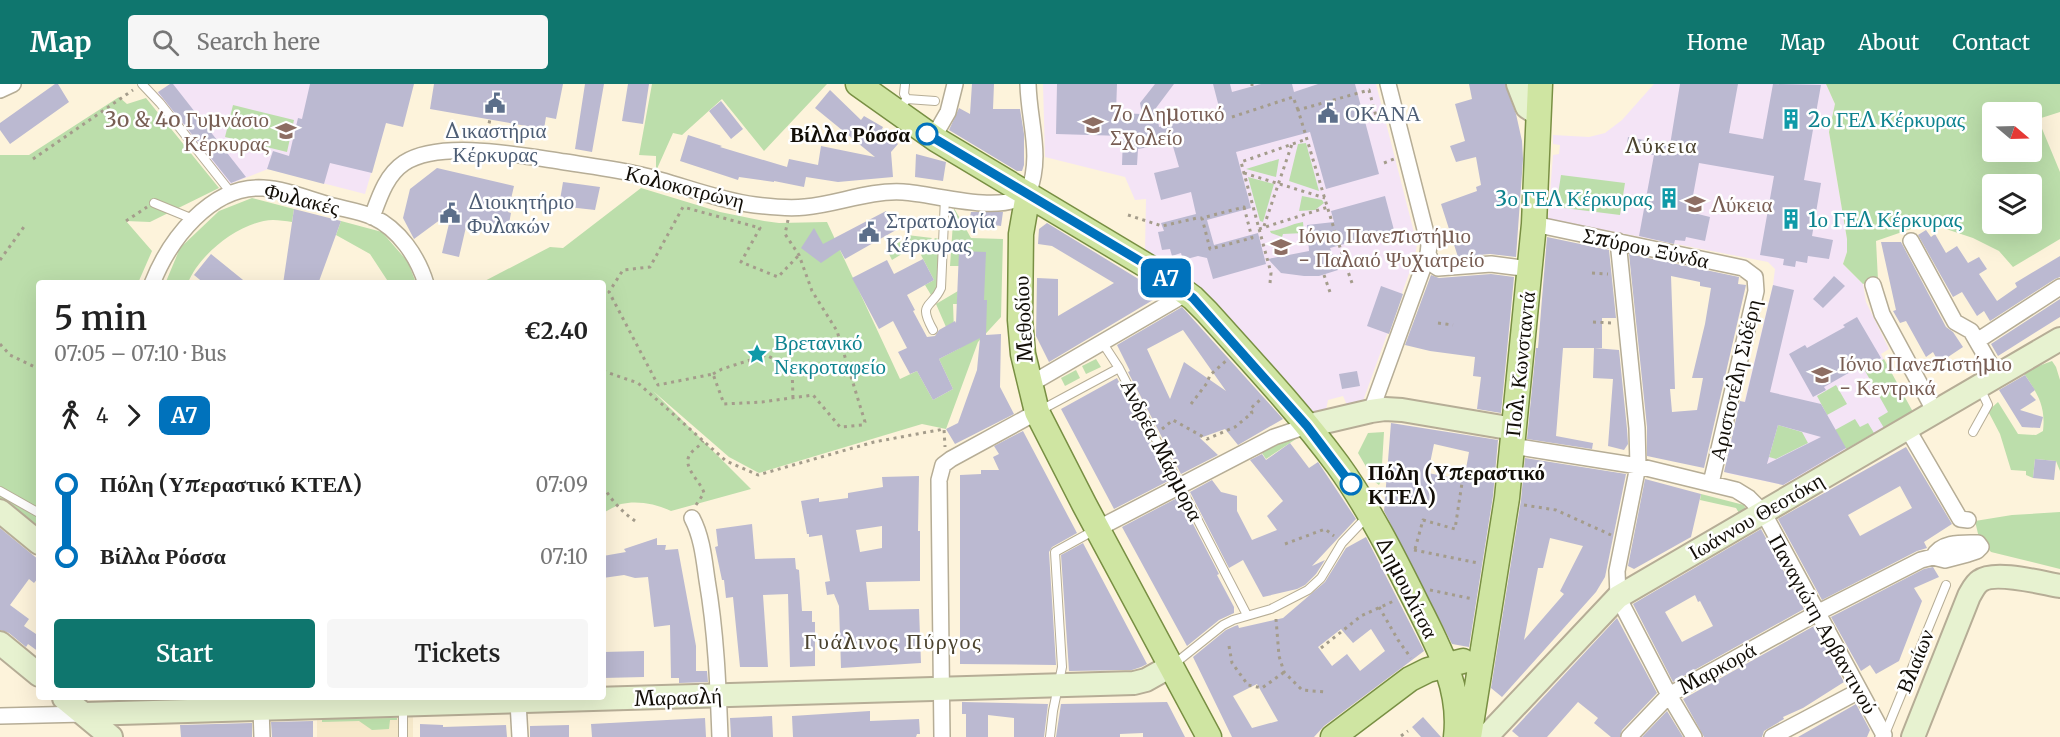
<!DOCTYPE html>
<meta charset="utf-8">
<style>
:root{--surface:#fff;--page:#f6f6f6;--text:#222;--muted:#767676;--accent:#0f766e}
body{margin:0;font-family:Merriweather,serif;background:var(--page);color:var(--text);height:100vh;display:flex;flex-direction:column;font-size:22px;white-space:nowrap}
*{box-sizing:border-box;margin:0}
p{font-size:20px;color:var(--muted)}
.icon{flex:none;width:33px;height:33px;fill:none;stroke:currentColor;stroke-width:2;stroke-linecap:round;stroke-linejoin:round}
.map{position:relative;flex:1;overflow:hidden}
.side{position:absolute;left:36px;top:196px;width:570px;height:420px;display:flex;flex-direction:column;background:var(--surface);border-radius:6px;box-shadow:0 6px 24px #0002}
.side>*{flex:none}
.badge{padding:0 12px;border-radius:9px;font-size:21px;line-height:39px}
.needle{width:39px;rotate:109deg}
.fabs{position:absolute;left:1982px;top:18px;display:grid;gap:12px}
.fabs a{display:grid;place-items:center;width:60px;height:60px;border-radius:6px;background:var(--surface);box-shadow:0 6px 24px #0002;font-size:30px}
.map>.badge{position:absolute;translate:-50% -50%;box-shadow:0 0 0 3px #fff}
.legs{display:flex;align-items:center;gap:9px;height:66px;padding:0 18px;font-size:20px}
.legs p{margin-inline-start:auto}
.headline{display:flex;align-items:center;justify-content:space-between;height:102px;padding:0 18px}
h1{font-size:33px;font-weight:600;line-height:45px}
.button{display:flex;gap:12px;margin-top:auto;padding:12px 18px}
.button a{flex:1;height:69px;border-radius:6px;background:var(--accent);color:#fff;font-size:24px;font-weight:600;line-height:69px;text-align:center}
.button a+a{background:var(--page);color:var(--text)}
ul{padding:0 18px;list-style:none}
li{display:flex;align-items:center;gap:21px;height:72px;font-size:22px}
li i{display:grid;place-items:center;width:9px;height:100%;margin:0 8px;background:currentColor}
li i::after{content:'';width:15px;height:15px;margin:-8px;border:4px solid;border-radius:50%;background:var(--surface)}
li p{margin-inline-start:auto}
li:first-child i{background:linear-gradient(#0000 50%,currentColor 0)}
li:last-child i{background:linear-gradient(currentColor 50%,#0000 0)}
header{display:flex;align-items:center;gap:36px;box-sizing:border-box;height:84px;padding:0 30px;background:var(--accent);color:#fff}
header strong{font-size:28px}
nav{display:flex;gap:33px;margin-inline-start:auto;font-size:21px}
.search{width:420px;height:54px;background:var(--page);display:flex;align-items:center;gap:15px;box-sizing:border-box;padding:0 21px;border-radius:6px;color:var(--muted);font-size:22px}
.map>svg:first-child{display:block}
</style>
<header>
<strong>Map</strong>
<div class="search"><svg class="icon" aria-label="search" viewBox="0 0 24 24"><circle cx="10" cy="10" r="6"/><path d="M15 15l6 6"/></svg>Search here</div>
<nav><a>Home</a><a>Map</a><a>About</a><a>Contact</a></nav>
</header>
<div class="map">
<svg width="2060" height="653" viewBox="0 0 2060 653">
<rect width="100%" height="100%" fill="#fdf3db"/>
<path fill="#f6e9ca" d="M413 633V653H317V635Z"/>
<path fill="#f4e4f6" d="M170 0H397L365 110 268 85 230 100 157 9Z
M1043 0H1376L1417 160 1415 173 1363 317 1347 321 1343 312 1328 316 1326 326 1313 331 1197 201 1186 192 1145 167 1146 115 1135 116 1125 93 1045 73Z
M1654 0H1826L1835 20 1829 48 1847 155V168L1843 180 1863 200 1866 218 1889 265 1881 270 1913 328 1784 401 1727 389 1773 201 1775 185 1768 178 1548 135 1553 71 1559 70 1560 61 1553 60V51L1589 53 1605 49 1622 36Z"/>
<path fill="#bcdeab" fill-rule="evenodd" d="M652 0H827L764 67 722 15 682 51 673 49 656 87V72L639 71Z
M1826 0H2060V28L2038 35 2060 88V155L2013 183 1999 167 1973 154 1928 139 1876 157 1878 196 1863 200 1843 180 1847 168V155L1829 48 1835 20ZM1992 28H2031V68H1992ZM1992 100H2031V140H1992Z
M119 13 127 20 146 14 219 104 150 138 126 137 152 167 138 199 39 200V445L0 415V71H29Z
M233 21 294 36 287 68 225 53Z
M1306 59 1319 107 1289 97 1298 60Z
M1279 75 1276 93 1246 85Z
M1561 91 1625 99 1620 131 1556 123Z
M1248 93 1274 100 1263 138 1260 137Z
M641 104 720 128 764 137 779 139 827 138 900 295 917 287 933 316 953 305 939 275 960 264 946 243 936 220 958 207 957 220H953L954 247 987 216H984L959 182H950L954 124 971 154 1003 155 1001 233 978 258 946 345 922 340 759 389 729 373 653 307 751 405 671 427C657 420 637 416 621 420 615 422 609 426 603 429V200H479L550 163 563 164Z
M1302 112 1322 116 1324 119 1315 126 1299 127Z
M252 114 294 125 292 138C286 137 279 136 273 136 241 137 199 170 188 199L165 200 180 164 219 127Z
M341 137 382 148 408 178 416 199H389L370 170 336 151Z
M1303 138 1304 149 1283 150 1282 153 1271 149 1270 147C1282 146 1291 140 1303 138Z
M907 151 932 154 920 168 910 165 892 176 886 164 907 155Z
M935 154 939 155C939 170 945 203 931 211L925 201 934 196 921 171Z
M1096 275 1101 283 1086 290 1082 282Z
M1884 275 1913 328 1884 344 1878 334 1888 328 1864 285Z
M2052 277 2056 283 2060 296V387L2056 377 2035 375 2033 394 2026 391V387L2011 386 2000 350 1988 327 1998 318 2018 350 2036 351 2043 347C2046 321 2037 309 2023 288Z
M1076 286 1080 294 1065 302 1061 294Z
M1836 301 1847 320 1827 331 1817 312Z
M1855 335 1860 343 1868 339 1874 349 1846 365 1835 346Z
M1778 341 1802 348 1808 359 1776 375 1769 373Z
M1384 348 1381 397 1379 401 1375 398 1358 369 1368 349Z
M1297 350 1299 353 1266 375 1260 366Z
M1701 410 1744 421 1746 426 1739 429 1736 424 1700 416Z
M2060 428V485L1991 468 1979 454 1975 437 2012 431Z
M397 634V636H390L389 645 372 646 359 637 322 638V635Z"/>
<path fill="#bbb9d1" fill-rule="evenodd" d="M55 0H58L69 18 10 60 0 46V39Z
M170 0H173L246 93 231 99 158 8Z
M310 0H414L403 43 386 39 372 89 330 79 324 100 267 85 273 67 289 72 298 34 302 35Z
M434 0H563L556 35 546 33 544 45 430 25Z
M585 0H604L592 68 575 65Z
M628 0H649L643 40 622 37Z
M972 0H994L993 25H1020L1024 50V81L1022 87H1017L949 46 959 24 970 30Z
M1057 0H1117L1116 29 1142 30 1140 19 1155 0H1174L1156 24 1159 43 1220 27 1213 0H1230L1232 8 1261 0H1292L1294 8 1318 0H1355L1379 90 1326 105 1310 48 1236 68 1251 124 1207 136 1214 161 1258 149 1266 180 1213 195 1207 174 1198 172 1183 176 1181 169 1172 172 1170 165 1162 166 1158 148 1164 147 1161 139 1196 130 1191 108 1161 116 1154 89 1179 83 1172 59 1138 65 1137 81H1122L1123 52 1056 50Z
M1469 0H1505L1516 30 1522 57 1523 75 1516 173 1490 170 1458 173 1441 120 1477 107 1476 103 1481 101 1476 73 1456 78 1450 62 1465 57 1455 20 1472 15Z
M1680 0H1738L1729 49 1763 55 1773 0 1821 1 1804 96 1821 99 1812 152 1833 156 1829 175 1808 172 1807 179 1796 177 1795 183 1783 181 1784 175 1760 171 1774 92 1699 79 1690 128 1710 133 1705 157 1686 153 1685 157 1675 156 1674 160 1639 152 1654 71 1626 66 1628 53 1670 61Z
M830 6 861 36 864 32 883 43 882 45 898 60 891 68 893 93 838 98 806 93 804 103 774 97V98L739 93 738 96 680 77 688 51 722 62 720 63 787 83 789 75 818 81 821 62 875 73 815 24Z
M721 17 743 45 731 55 709 27Z
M916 70 946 78 943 97 915 93Z
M437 84 514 102 508 128 511 129 507 150 468 142V143H466L459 173 442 169 452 127 414 155 403 134 410 105Z
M563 98 600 103 595 126 559 122Z
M1385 112 1394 146 1330 164 1338 186 1319 192H1304L1281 189 1268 175 1309 167 1307 141 1334 138 1331 127Z
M294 125 341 137 318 200H283Z
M886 127 896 146 845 175 840 166 821 179 801 164 814 144 823 160Z
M971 128H1003L1001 142 969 138Z
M1047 139 1163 210 1049 278 1036 252 1037 194 1058 195V232L1114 199 1052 162 1038 160 1039 145Z
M1926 146 1931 153 1935 150 1946 169 1957 162 1968 179 1979 173 1987 185 1979 190 1997 217 2017 203 2015 199 2060 172V193L2055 195 1990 237 1984 227 1977 232 1962 208 1953 213 1918 151Z
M1547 153 1609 166 1616 234H1602V264H1563L1556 352 1593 359 1592 365 1527 355 1536 264H1538Z
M1881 158H1901L1946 243 1953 248 1963 263 1939 279 1933 268 1926 273 1906 237 1900 239 1893 227 1896 226Z
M959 167 986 168 984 216H987L986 251 1001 250 1000 303 1014 330 955 360 946 345 958 339 977 286 980 254 939 275 953 305 933 316 917 287 910 290 898 268 907 264 893 237 879 245 852 194 887 176 894 190 923 175 934 196 907 211 915 226 913 227 927 253 935 252 939 246 955 237 956 239Z
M211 170 248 200H205L194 191Z
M1629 170 1739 193 1738 200 1746 201 1704 384 1647 372V343ZM1671 192 1700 198V202L1711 204 1705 240 1692 294H1703L1697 326 1672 328 1670 305H1675Z
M1491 190 1514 193 1501 329 1477 325 1481 293 1473 292 1475 273 1430 267 1405 261 1431 191 1439 194Z
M1834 192 1845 202 1823 224 1813 215Z
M1773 201 1794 206 1770 308 1821 320 1846 364 1783 401 1724 388 1740 317 1745 318ZM1778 341 1821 353 1767 380Z
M1381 202 1403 210 1389 250 1367 242Z
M2060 215V233L1998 272 1991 260Z
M1182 223 1283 335 1238 361 1225 345 1200 354 1218 371 1181 390 1128 288 1130 287 1117 261ZM1183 246 1226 307 1184 278 1170 315 1147 265Z
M1857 233 1881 274 1867 282 1866 279 1824 303 1826 306 1813 313 1789 270 1805 261 1807 264 1845 243 1843 241Z
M1594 264 1619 266 1627 345 1628 360 1624 366 1608 362 1613 295 1593 294Z
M1357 287 1360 302 1342 305 1339 290Z
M2025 291 2035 306 2030 310 2036 316 2020 326 2043 333 2040 344 2022 343 1999 306Z
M1117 294 1170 396 1114 425 1061 325Z
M1391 339 1498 356 1493 412 1469 563 1452 560 1384 427ZM1434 360 1469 368 1464 396 1428 389Z
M1023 347 1077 449 1052 463 1049 468 1056 581 960 580V391L981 390V386H999L993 373 999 370 994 362Z
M1290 359 1309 384 1318 378 1356 435 1312 482 1325 476 1316 490 1305 501 1297 505 1263 513 1243 476 1229 484 1190 408 1212 396 1221 408 1237 412V427L1252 456 1277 446 1267 432 1283 417 1250 376 1262 370 1266 376Z
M1906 363 1952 440 1924 458 1927 464 1917 467 1822 516 1778 435ZM1900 402 1912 424 1860 452 1848 431Z
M1525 374 1626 390 1605 493 1596 508 1502 613 1491 604 1521 416ZM1550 454 1583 462 1560 507 1564 510 1524 556 1538 484H1543Z
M2035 375 2056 377 2054 396 2033 394Z
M919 392 918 447H920V497L866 498 869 526 919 525 921 579 841 584 839 522 834 510 827 511 825 498 830 497 822 451 809 453V450H807L801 417 819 414V418L848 414V409L883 403 882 393ZM882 442V464L860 468 856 446Z
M1645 395 1701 410 1691 453 1634 485 1628 482Z
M1179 413 1219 490 1217 491 1234 523V529L1219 536 1187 562 1122 443Z
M752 440 755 475 795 474 796 485 799 486 802 527H812V538H815V582L790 583 788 510 763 511 768 583H740L733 513 726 514 724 496H722L715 463 718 462 716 445Z
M0 444 39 476V493L34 499 29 495 10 521 29 535 24 542 39 552V568L28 560 26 563 9 549 0 546Z
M1761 445 1804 525 1673 598 1633 520ZM1695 511 1698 518 1700 517 1713 542 1682 558 1665 528Z
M1366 453 1424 567 1324 642 1314 653H1232L1193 573 1226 546 1235 542 1238 541 1239 544 1283 534 1325 498 1346 464ZM1341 545 1353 559 1371 545 1385 567 1360 587 1347 570 1332 582 1318 563ZM1257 600 1278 637 1252 644 1233 612Z
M657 454V461H666L665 466 678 465 696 562V587H707L708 598 679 599V594H671L670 541 654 543 648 493 635 494 624 491 603 494V472L626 468 624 465Z
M1083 459 1147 580 1141 583 1132 586 1069 587 1061 471Z
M1933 483 1939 493 1914 504 1922 517 1899 577 1876 590 1870 581 1861 587 1831 533 1924 485Z
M1617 534 1657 609 1622 646 1620 653H1611L1594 639 1598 634 1578 618 1547 653H1519L1512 647Z
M1814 542 1844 598 1803 624 1783 633 1784 635 1764 647 1762 653H1704L1683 615Z
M644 567V593L603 594V568Z
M962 618 1048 620 1044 653H1014V634L988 631V653H966V630H962Z
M1167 618 1185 653H1143V649L1120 650V653H1056L1061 620Z
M1856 620 1870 646 1867 653H1798Z
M870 627V637L919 635 920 650H917L916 653H793L792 632Z
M1667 627 1683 653H1642Z
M772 632 773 653H731L730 634Z
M1423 633 1441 653H1421L1412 643Z
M705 634 706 653H592L591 640Z
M313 637V653H272L271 638Z
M252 639V653H181L180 641Z
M420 640 443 641V643L506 641 507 653H420Z
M569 641V653H530V642Z"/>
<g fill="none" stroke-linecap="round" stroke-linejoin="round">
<g stroke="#b6ad96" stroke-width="10">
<path id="lane" d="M142 0 160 19 232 110
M905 0 904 10 907 15
M899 25 907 15 935 17
M154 119 193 135
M933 246C917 217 932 225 941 204L945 114
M1102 258 1119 284 1247 531
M1041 326 1119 284
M1973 348 1988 321 1980 304
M0 407 39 429
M1173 581 1223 541 1233 536 1271 525 1308 506 1321 494 1342 459 1362 438
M403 623V653
M1885 650 1946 501
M1050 653 1053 627 1062 583 1055 468 1093 447"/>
</g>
<g stroke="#b6ad96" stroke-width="18">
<path id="street" d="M0 6 13 0
M933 54 948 28 955 0
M372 133C379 114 386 91 404 79 441 55 523 72 565 78 590 82 616 85 641 91 679 100 716 116 755 121 771 123 788 125 805 123 838 120 869 106 903 108 937 110 999 131 1028 110 1043 71 1029 40 1028 0
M1534 140 1743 184 1755 193 1756 207 1711 399
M1618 157 1637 344 1638 382 1617 487 1618 513 1669 611 1694 653
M1911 157 1955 238 1971 247 1997 292
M1428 169 1432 180 1438 184 1491 180 1530 185
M152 200C169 156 211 101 263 104 285 105 308 115 329 121 343 125 359 127 373 133 399 145 418 173 426 200
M1873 201 1882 230 1935 328
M1977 257 2060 203
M1029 301 1187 209
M1371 327 1428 170 1429 161 1388 0
M1907 344 1960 435 1968 436
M1512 362 1638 382 1736 406 1749 414 1763 428 1884 651 1883 653
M692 434C702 453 704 475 707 496 716 548 718 600 720 653
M1097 445 1274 353 1307 342
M518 618 520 653
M261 625 262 653
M0 632 85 630
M942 653 939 396 943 381 951 375 1037 328
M1629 653 1669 611 1817 529 1921 476 1933 473 1945 476 1968 470 1977 467 1981 463 1978 459C1963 459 1941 457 1933 473
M1772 653 1859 607"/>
</g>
<g stroke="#b6ad96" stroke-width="26">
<path id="secondary" d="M1518 0 1527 23 1538 30
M1307 342 1371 327 1385 325 1402 326 1514 345
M0 427 39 459
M0 559 39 591
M64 614 111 653
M85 630 1134 599 1146 596 1171 582
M1486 653 1618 513 2060 255
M1913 653 1969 512C1972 507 1975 500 1980 497 1995 486 2042 499 2060 502"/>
</g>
<g stroke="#788f43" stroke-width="27">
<path id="primary" d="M858 0 937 56 1162 191 1193 214 1207 228C1252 278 1298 327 1338 381 1369 424 1393 472 1417 520 1438 562 1462 604 1456 653
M1028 110 1021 150 1020 236 1023 270 1037 328 1084 420 1209 653
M1333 653 1410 595 1428 586 1463 577
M1469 653 1507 414 1534 140 1540 0"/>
</g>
<path stroke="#a49c8b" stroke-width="3" stroke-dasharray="3 4.5" stroke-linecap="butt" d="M1252 0V2
M1232 33 1293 13 1298 26
M486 54 490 35
M33 75 133 6
M1384 79 1394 75
M1244 89 1325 114
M1244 123 1252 154 1210 165 1202 134Z
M1128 131 1162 142 1197 134H1202
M788 136 785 150 799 171 812 207 837 247 865 338 863 341 840 343 813 311 762 318 724 320 713 290 658 301 609 208 623 186 650 183 683 123 760 144 741 178 778 193 799 171
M126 137 147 123
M1264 142 1292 60
M1259 145 1328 123
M0 176 26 140
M1592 189 1608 190
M1324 191 1331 211
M1270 199 1271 189 1241 78 1307 55
M1352 199C1332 142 1316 84 1298 26L1369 6 1377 36
M1593 238 1613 239
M1438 239 1453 241
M0 260 10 271 39 285
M603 287 638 299 726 377 758 391 874 358 944 345 945 363
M713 290 722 285 766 271 792 284 793 314
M1191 320 1207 299 1210 291 1227 276
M1162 345 1173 336 1207 355 1235 343 1252 329 1250 325 1261 315
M603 402C612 417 621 427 635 437
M696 421 704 409C701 398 683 384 689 372 692 366 699 363 703 357
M1524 421 1556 426 1611 451
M1285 460 1325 445 1334 452
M1415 465 1423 436 1455 445 1462 399
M1414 466 1478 479
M1430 506 1473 515
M1379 523 1398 556 1411 574
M1276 535 1279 572 1284 588 1302 606 1326 608
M1229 562 1232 579 1248 601 1262 604 1283 589
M1321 564 1361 532 1396 516
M1401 652 1408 647"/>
<use href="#lane" stroke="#fff" stroke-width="8"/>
<use href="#street" stroke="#fff" stroke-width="15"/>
<use href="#secondary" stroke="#e7f2d0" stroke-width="22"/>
<use href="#primary" stroke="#cfe5a2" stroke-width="24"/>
</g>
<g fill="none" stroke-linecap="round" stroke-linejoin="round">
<g stroke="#fff" stroke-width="14">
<path id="line-1" d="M927 50 1150 183 1193 214 1307 342 1351 400"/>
</g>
<use href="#line-1" stroke="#0072bc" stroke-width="9"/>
</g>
<defs>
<g id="civic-bare" transform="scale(1.62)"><path d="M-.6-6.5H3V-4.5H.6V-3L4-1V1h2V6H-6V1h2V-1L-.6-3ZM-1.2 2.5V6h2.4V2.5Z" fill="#5c6f8a" stroke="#fff" stroke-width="2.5" paint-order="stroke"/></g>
<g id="building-bare" transform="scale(1.62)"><path d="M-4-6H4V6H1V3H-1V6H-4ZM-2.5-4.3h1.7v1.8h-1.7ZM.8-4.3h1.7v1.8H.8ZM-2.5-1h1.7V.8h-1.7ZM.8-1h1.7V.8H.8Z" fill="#0f9aa8" stroke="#fff" stroke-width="2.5" paint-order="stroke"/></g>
<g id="school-bare" transform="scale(1.62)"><path d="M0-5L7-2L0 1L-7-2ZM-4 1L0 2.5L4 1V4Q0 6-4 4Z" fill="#8d6e63" stroke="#fff" stroke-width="2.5" paint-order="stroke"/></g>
<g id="university-bare" transform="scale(1.62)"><path d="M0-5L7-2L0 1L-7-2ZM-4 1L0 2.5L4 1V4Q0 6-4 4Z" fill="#8d6e63" stroke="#fff" stroke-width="2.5" paint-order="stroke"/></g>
<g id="sight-bare" transform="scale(1.62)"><path d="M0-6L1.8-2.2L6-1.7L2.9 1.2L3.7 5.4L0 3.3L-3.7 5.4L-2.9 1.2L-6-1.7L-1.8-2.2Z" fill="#0f9aa8" stroke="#fff" stroke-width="2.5" paint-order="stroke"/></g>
</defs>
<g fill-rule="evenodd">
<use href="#civic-bare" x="495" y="19"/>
<use href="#civic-bare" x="1328" y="29"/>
<use href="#building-bare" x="1791" y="35"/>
<use href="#school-bare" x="1093" y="41"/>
<use href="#school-bare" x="286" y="47"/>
<use href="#building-bare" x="1669" y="114"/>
<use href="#school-bare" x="1695" y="120"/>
<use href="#civic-bare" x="450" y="129"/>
<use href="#building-bare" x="1791" y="135"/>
<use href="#civic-bare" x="869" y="148"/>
<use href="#university-bare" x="1281" y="163"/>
<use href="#sight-bare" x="757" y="270"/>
<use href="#university-bare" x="1822" y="291"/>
</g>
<g fill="#fff" stroke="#0072bc" stroke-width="3">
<circle cx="927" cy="50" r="10"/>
<circle cx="1351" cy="400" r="10"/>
</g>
<g text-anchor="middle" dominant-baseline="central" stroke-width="5" stroke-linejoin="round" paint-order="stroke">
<g font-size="21" fill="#785e54" stroke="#fff" text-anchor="start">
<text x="1110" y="29">7ο Δημοτικό<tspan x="1110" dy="24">Σχολείο</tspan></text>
<text x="269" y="35" text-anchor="end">3o &amp; 4o Γυμνάσιο<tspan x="269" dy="24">Κέρκυρας</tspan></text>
<text x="1712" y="120">Λύκεια</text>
<text x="1298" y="151">Ιόνιο Πανεπιστήμιο<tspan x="1298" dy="24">- Παλαιό Ψυχιατρείο</tspan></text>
<text x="1839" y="279">Ιόνιο Πανεπιστήμιο<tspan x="1839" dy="24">- Κεντρικά</tspan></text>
</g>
<g font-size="21" fill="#4e5e75" stroke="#fff" text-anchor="start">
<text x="1345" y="29">ΟΚΑΝΑ</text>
<text x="495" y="46" text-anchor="middle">Δικαστήρια<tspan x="495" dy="24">Κέρκυρας</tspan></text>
<text x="467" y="117">Διοικητήριο<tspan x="467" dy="24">Φυλακών</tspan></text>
<text x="886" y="136">Στρατολογία<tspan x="886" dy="24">Κέρκυρας</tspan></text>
</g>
<g font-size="21" fill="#0d838f" stroke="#fff" text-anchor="start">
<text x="1808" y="35">2ο ΓΕΛ Κέρκυρας</text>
<text x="1652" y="114" text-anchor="end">3ο ΓΕΛ Κέρκυρας</text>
<text x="1808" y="135">1ο ΓΕΛ Κέρκυρας</text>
<text x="774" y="258">Βρετανικό<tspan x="774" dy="24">Νεκροταφείο</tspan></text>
</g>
<g font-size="21" font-weight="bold" fill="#120e07" stroke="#fff" text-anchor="end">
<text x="910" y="50">Βίλλα Ρόσσα</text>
<text x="1368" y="388" text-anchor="start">Πόλη (Υπεραστικό<tspan x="1368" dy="24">ΚΤΕΛ)</tspan></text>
</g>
<g font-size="21" fill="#120e07" stroke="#fff">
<text transform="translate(685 103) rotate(14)">Κολοκοτρώνη</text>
<text transform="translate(302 115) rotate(14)">Φυλακές</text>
<text transform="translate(1646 164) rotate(12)">Σπύρου Ξύνδα</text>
<text transform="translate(1023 235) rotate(-93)">Μεθοδίου</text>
<text transform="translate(1520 280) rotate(-84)">Πολ. Κωνσταντά</text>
<text transform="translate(1735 296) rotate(-77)">Αριστοτέλη Σιδέρη</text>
<text transform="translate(1162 366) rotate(63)">Ανδρέα Μάρμορα</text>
<text transform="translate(1756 432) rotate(-30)">Ιωάννου Θεοτόκη</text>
<text transform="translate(1407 503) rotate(63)">Δημουλίτσα</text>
<text transform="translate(1823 540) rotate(61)">Παναγιώτη Αρβαντινού</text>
<text transform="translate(1915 577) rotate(-68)">Βλαίων</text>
<text transform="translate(1717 584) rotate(-29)">Μαρκορά</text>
<text transform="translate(678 613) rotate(-2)">Μαρασλή</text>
</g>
<g font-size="22" letter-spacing="1.5" fill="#4b432f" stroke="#fff">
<text x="1662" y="61">Λύκεια</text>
<text x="893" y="557">Γυάλινος Πύργος</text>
</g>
</g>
</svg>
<div class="fabs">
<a><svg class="needle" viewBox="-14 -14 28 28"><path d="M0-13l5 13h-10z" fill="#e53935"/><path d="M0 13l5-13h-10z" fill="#767676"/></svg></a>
<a><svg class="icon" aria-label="layers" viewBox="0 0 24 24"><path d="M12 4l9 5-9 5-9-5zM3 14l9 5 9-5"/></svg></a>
</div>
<b class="badge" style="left:1166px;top:194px;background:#0072bc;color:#fff">A7</b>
<section class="side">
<div class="headline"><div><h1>5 min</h1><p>07:05 – 07:10 · Bus</p></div><b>€2.40</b></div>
<div class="legs"><svg class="icon" aria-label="walk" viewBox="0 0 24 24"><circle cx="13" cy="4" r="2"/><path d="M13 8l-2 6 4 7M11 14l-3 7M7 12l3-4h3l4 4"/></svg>4<svg class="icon" aria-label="forward" viewBox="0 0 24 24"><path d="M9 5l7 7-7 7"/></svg><b class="badge" style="background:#0072bc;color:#fff">A7</b></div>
<ul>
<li><i style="color:#0072bc"></i><b>Πόλη (Υπεραστικό ΚΤΕΛ)</b><p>07:09</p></li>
<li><i style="color:#0072bc"></i><b>Βίλλα Ρόσσα</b><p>07:10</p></li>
</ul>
<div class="button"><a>Start</a><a>Tickets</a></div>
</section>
</div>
